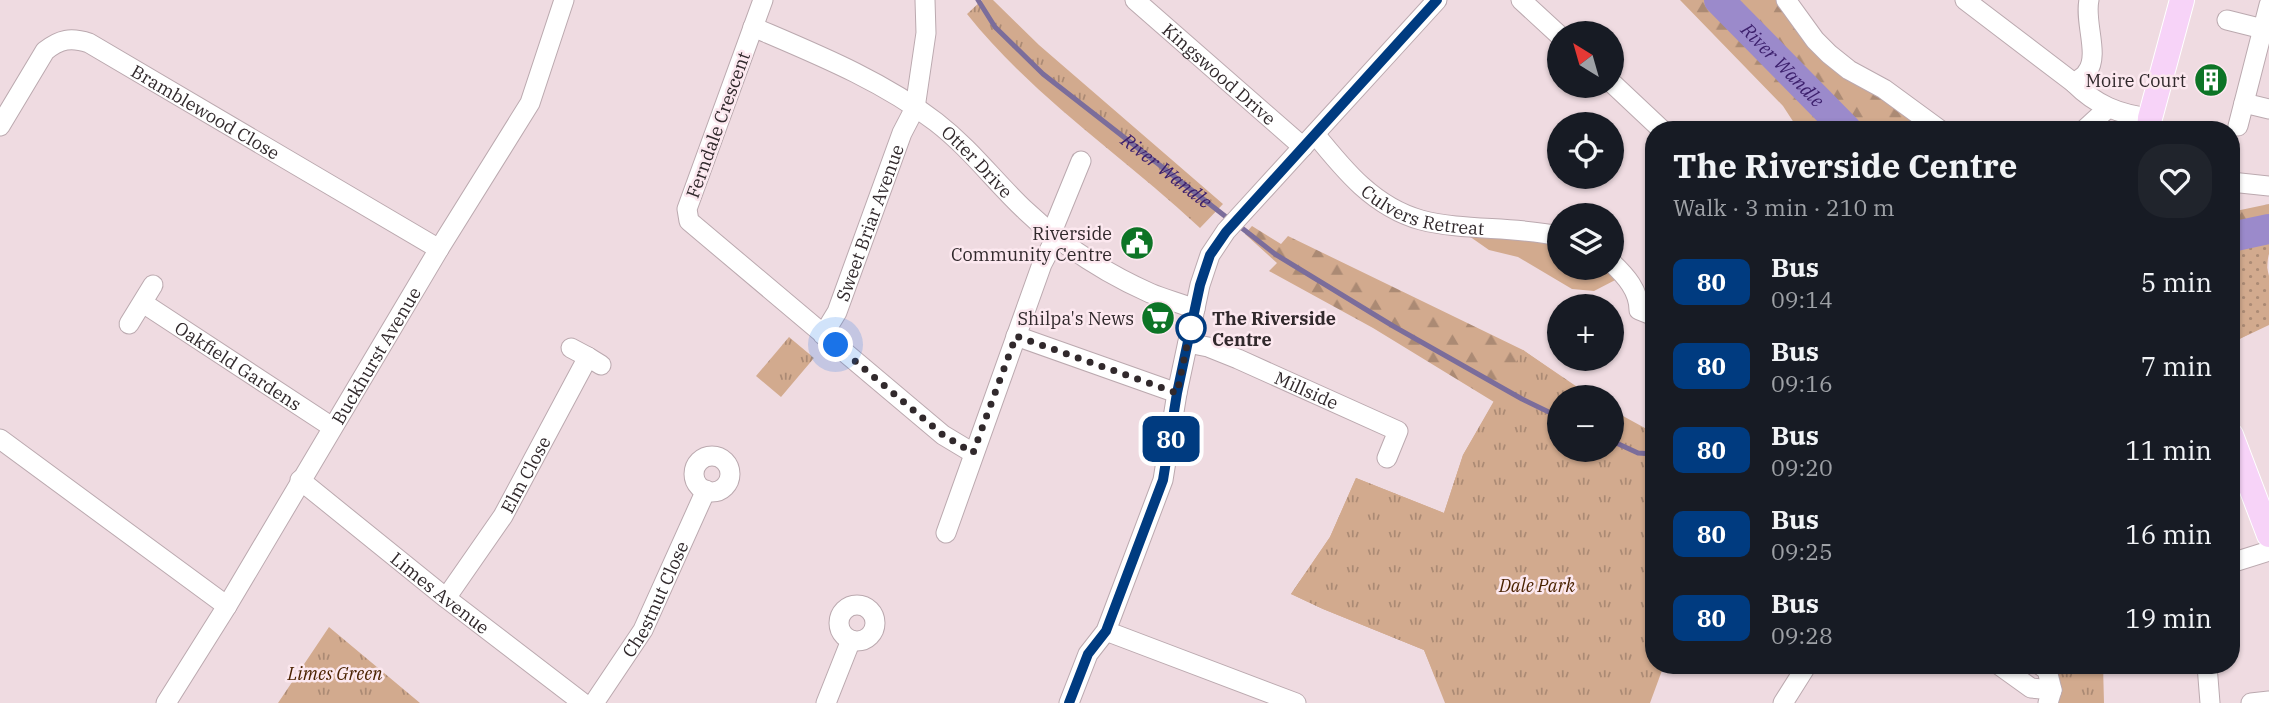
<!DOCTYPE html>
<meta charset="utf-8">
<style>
:root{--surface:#171b24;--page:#20242c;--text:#f1f3f6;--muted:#9ea1a6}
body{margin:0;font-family:"IBM Plex Serif",serif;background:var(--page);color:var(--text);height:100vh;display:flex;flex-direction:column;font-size:26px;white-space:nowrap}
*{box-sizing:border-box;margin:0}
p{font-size:23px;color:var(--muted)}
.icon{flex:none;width:38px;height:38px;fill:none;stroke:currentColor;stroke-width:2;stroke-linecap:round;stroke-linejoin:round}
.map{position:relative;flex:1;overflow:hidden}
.drawer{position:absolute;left:1645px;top:121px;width:595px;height:553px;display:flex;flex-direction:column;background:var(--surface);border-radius:28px;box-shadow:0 2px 5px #0004}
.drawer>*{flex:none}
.badge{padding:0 14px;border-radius:10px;font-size:24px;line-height:46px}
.needle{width:46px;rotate:323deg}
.buttons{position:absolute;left:1547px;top:21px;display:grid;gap:14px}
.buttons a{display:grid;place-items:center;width:77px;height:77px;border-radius:50%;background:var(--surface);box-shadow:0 2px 5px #0004;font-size:35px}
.you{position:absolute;width:35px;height:35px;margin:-18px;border:5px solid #fff;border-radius:50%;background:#1a73e8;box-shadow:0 0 0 10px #1a73e833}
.map>.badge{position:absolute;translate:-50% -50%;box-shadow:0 0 0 4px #fff}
.round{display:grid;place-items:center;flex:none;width:74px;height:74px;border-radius:28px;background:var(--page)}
.headline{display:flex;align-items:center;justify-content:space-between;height:119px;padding:0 28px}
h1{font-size:33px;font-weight:700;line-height:52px}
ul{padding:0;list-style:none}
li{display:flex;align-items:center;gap:21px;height:84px;padding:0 28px}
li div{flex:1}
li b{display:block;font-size:26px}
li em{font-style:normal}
li .badge{min-width:77px;font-weight:700;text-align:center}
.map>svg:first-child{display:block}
</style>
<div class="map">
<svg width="2269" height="703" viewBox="0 0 2269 703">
<defs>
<pattern id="forest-firs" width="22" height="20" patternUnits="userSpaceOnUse" patternTransform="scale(1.75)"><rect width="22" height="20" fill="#d2aa8e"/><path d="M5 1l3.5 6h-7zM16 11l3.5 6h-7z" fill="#ab8a74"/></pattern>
<pattern id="park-tufts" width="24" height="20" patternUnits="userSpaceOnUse" patternTransform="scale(1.75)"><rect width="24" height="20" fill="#d2aa8e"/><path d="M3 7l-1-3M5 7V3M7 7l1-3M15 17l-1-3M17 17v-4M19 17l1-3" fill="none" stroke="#ab8a74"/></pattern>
<pattern id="garden-dots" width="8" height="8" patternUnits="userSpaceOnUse" patternTransform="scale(1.75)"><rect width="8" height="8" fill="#d2aa8e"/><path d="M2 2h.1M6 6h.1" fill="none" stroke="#ab8a74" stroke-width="1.8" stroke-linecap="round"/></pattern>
</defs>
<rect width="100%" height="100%" fill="#efdbe1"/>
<path fill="#d2aa8e" d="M1469 236 1559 239V268H1612L1621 277 1594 291 1572 289 1518 257 1489 250Z"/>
<path fill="url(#forest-firs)" d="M1680 0H1780L1931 129H1798L1783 106Z
M2269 204V254C2265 265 2269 310 2269 325L2231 343V212Z
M1252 226 1281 244 1288 236 1523 350 1592 397H1559V450H1612V410L1654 433V580L1472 703H1446L1424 650 1323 609 1291 594 1330 537 1356 478 1444 513 1463 455 1494 402 1373 328 1269 271 1277 263 1245 234Z"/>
<path fill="url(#park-tufts)" d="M982 0H993L1039 45 1223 204 1200 228C1123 156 1033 97 967 14Z
M789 337 814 358 781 397 756 376Z
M1523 350 1590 397H1559V450H1612V412L1654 434V665H1664L1650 703H1445L1424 650 1323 609 1291 594 1330 537 1356 478 1444 513 1463 455Z
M329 627 420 703H278Z
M2050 665H2103L2104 703H2052Z"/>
<path fill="url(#garden-dots)" d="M2269 234V248L2265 259 2269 276V324L2231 343V243Z"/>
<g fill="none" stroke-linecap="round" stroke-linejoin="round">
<g stroke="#7b6d9b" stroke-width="5">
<path id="s1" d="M978 0 995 27 1043 74 1230 220"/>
<path d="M1238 225 1275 254 1393 326 1522 399 1559 417"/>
<path d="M1612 441 1638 453 1654 454"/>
</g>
<g stroke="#9b8acb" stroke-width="30">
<path id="s2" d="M1719 0 1847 130"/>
<path d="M2231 237 2269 229"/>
</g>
<g stroke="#bba9af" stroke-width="21">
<g id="minor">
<path d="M763 0 687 209 689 221 943 435 973 453"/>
<path id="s3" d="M1135 0 1303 147"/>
<path d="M1521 0 1559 35"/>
<path d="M1786 0 1815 40 1829 54 1849 70 1884 89 1940 130"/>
<path d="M1965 0 2074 83C2096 105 2118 114 2150 118"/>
<path d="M2227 20 2263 29"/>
<path id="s4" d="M753 27C816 54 881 80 936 122 972 150 994 181 1026 211 1062 245 1105 273 1150 293 1164 299 1180 303 1195 309"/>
<path d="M1612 83 1662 130"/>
<path d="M2074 83C2078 80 2085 76 2087 72 2100 55 2084 22 2089 0"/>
<path d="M2244 103 2269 109"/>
<path id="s5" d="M0 126 45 51C60 39 71 37 89 43L439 249"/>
<path d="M2238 126 2269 5"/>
<path d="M2084 130 2108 108"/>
<path id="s6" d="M1315 134C1344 170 1374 207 1421 220 1463 231 1514 226 1559 236"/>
<path d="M2231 182 2269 186"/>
<path d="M1612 263C1626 276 1639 291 1639 310L1654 316"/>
<path id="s7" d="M143 303 332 427"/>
<path d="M129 324 153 285"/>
<path id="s8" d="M823 335 837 312 902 133 915 108 926 33 925 0"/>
<path d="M1016 336 1177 393"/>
<path id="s9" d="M1188 343 1208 347 1238 359 1398 431 1387 458"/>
<path d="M571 348 588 357"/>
<path d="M0 439 227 606"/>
<circle cx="712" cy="474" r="18"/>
<path id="s10" d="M300 480 446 598 583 703"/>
<path d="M946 533 1042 264 1053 243 1054 227 1081 161"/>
<path d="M2231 563 2269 551"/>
<path id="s11" d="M446 598 503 516 588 357 601 365"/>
<circle cx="857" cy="623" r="18"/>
<path d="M1106 631 1296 703"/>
<path d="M1999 665 2031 688 2052 690"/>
<path d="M2040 665 2047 670 2052 690 2048 703"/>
<path d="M2207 665 2210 703"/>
<path id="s12" d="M166 703 227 606 439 249 530 103 564 0"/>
<path id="s13" d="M594 703 643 630 706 490"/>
<path d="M826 703 851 640"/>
<path d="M1069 703 1088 654 1106 631 1163 480 1177 393 1200 285 1210 255 1226 231 1437 0"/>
<path d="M1783 703 1807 665"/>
<path d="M2251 703 2269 701"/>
</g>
</g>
<g stroke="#fff" stroke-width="26">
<path id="major" d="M2149 130 2150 118 2182 0
M2231 435 2269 535"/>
</g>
<use href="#minor" stroke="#fff" stroke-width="19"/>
<use href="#major" stroke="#f7d3f8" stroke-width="24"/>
</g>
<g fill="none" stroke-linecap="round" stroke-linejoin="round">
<g stroke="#fff" stroke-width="16">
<path id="line" d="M1069 703 1088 654 1106 631 1163 480 1177 393 1200 285 1210 255 1226 232 1437 0"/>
</g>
<use href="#line" stroke="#003b80" stroke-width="10"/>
<path stroke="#31292c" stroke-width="7" stroke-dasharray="0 12.6" d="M836 345 943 435 973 453 1016 336 1177 393 1191 326V328"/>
</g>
<defs>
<g id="building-disc" transform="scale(1.75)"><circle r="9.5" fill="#0d7426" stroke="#fce8ef"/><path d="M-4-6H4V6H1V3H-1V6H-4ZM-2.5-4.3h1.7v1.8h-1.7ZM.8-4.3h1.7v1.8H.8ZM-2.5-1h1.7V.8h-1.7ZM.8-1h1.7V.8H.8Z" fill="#fff"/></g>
<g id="civic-disc" transform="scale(1.75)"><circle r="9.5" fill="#0d7426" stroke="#fce8ef"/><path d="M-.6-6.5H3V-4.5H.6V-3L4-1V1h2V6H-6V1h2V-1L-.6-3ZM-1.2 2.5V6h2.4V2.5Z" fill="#fff"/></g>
<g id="supermarket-disc" transform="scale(1.75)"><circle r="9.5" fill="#0d7426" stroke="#fce8ef"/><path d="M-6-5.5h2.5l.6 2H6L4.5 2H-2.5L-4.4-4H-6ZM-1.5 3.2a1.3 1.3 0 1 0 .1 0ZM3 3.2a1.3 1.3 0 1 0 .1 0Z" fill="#fff"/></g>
</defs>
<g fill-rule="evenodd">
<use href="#building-disc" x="2211" y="80"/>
<use href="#civic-disc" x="1137" y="243"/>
<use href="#supermarket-disc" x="1158" y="318"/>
</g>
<circle fill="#fff" stroke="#003b80" stroke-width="3.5" cx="1191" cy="328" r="14"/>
<g text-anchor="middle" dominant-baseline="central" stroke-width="5" stroke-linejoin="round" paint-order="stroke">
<g font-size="18" fill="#31292c" stroke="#fce8ef">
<text stroke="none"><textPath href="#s3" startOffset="112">Kingswood Drive</textPath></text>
<text stroke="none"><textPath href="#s5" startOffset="270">Bramblewood Close</textPath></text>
<text transform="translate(718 125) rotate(-70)">Ferndale Crescent</text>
<text stroke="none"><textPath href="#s4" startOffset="264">Otter Drive</textPath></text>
<text stroke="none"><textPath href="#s6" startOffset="138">Culvers Retreat</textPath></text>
<text stroke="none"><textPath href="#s8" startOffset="122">Sweet Briar Avenue</textPath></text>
<text stroke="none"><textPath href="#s12" startOffset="406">Buckhurst Avenue</textPath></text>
<text stroke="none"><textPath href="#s7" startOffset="114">Oakfield Gardens</textPath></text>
<text stroke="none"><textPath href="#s9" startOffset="128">Millside</textPath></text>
<text stroke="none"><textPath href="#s11" startOffset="147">Elm Close</textPath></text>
<text stroke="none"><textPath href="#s10" startOffset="180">Limes Avenue</textPath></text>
<text stroke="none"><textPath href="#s13" startOffset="121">Chestnut Close</textPath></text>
</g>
<g font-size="18" fill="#31292c" stroke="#fce8ef" text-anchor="end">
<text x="2186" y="80">Moire Court</text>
<text x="1112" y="233">Riverside<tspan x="1112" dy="21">Community Centre</tspan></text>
<text x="1134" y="318">Shilpa's News</text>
</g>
<g font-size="18" font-weight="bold" fill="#31292c" stroke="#fce8ef" text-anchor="start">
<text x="1212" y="318">The Riverside<tspan x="1212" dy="21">Centre</tspan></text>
</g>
<g font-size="18" font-style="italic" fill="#4a2200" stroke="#fce8ef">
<text x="1537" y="585">Dale Park</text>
<text x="335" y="673">Limes Green</text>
</g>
<g font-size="19" font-style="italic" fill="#3c1f6c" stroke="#fce8ef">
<text stroke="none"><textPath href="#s2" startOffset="91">River Wandle</textPath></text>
<text stroke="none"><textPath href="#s1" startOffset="256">River Wandle</textPath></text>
</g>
</g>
</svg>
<div class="buttons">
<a><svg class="needle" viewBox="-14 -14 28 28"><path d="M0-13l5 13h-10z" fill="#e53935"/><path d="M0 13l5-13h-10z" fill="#9ea1a6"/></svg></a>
<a><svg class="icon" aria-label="locate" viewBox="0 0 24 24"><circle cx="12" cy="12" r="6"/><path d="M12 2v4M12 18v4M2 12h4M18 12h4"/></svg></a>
<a><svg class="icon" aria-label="layers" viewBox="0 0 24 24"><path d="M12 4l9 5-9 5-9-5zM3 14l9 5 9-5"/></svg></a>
<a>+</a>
<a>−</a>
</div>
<div class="you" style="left:836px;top:345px"></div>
<b class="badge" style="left:1171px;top:439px;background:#003b80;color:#fff">80</b>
<section class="drawer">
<div class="headline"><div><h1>The Riverside Centre</h1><p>Walk · 3 min · 210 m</p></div><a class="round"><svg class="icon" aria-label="heart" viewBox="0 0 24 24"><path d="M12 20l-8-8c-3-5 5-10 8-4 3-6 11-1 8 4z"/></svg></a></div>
<ul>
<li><span class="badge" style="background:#003b80;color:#fff">80</span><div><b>Bus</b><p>09:14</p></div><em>5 min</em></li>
<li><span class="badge" style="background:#003b80;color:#fff">80</span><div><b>Bus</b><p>09:16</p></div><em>7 min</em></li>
<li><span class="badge" style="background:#003b80;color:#fff">80</span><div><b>Bus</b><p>09:20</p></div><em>11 min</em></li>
<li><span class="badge" style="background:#003b80;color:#fff">80</span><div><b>Bus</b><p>09:25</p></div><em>16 min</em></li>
<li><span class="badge" style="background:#003b80;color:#fff">80</span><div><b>Bus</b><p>09:28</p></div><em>19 min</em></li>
</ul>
</section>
</div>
